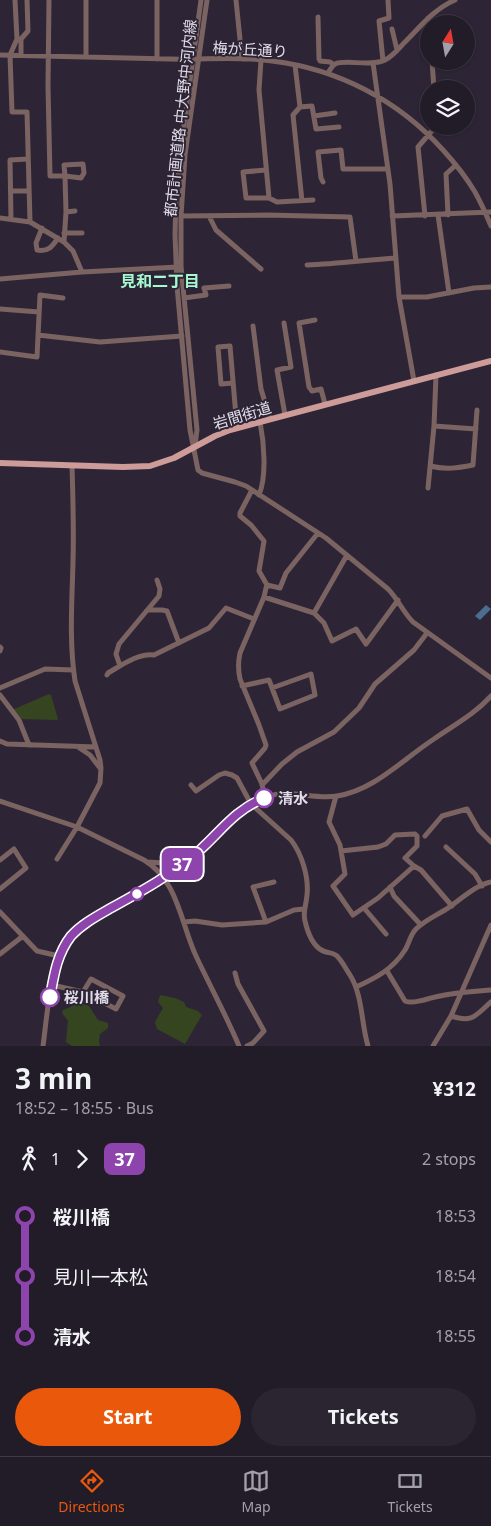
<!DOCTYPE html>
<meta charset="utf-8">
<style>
:root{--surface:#221c28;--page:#2a2530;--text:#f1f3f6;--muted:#a2a1a8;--line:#3f3a45;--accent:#ea580c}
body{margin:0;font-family:"Noto Sans","Noto Sans JP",sans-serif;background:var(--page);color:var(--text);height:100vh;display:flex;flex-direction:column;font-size:19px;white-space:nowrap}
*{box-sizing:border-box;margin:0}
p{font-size:16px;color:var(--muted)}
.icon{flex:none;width:28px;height:28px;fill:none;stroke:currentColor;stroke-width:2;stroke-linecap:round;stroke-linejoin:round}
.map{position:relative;height:1046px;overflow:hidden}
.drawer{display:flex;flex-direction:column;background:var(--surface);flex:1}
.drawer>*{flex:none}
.badge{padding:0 10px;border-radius:8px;font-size:18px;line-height:32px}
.needle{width:32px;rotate:11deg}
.tools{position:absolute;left:420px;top:15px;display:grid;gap:10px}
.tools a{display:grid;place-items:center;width:55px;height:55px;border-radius:50%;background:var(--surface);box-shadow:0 1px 4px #0004,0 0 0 1px var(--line);font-size:25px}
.map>.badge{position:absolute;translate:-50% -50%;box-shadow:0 0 0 2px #fff}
.legs{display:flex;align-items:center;gap:8px;height:55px;padding:0 15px;font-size:16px}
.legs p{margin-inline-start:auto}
.headline{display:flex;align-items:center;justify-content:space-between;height:85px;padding:0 15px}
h1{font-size:28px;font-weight:700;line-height:38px}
.button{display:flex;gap:10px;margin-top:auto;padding:10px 15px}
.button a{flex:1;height:58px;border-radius:30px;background:var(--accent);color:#fff;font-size:20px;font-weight:700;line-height:58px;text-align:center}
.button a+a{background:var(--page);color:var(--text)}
ul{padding:0 15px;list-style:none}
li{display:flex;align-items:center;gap:18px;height:60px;font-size:19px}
li i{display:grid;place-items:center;width:8px;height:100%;margin:0 6px;background:currentColor}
li i::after{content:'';width:12px;height:12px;margin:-6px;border:4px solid;border-radius:50%;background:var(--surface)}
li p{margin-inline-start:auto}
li:first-child i{background:linear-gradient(#0000 50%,currentColor 0)}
li:last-child i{background:linear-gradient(currentColor 50%,#0000 0)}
.dock{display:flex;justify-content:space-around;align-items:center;height:70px;border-top:1px solid var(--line);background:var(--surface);font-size:14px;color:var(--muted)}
.dock a{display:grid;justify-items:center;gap:2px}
.dock .on{color:var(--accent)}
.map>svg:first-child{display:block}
</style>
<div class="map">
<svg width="491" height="1046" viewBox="0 0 491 1046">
<rect width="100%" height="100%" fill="#2d2536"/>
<path fill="#35451f" d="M49 694 51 695 58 719 57 720 22 719 14 711V709Z
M160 995 175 998 184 1002 186 1007 198 1011 202 1015 185 1044 157 1029 155 1022 163 1008 158 1002Z
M80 1003 89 1006 98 1020 108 1023V1028L100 1034 99 1041 100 1046H72L66 1042 68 1021 62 1013 63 1010Z"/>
<path fill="#4b6d92" d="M486 605 491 609 480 620 475 616Z"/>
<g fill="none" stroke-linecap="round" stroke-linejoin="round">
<path stroke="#7b6361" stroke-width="5" d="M15 0 17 39 10 55 12 112H27L30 222
M49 0 48 86 50 176H65L66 212 64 242
M201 0 180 154 176 200 175 234 177 286 190 430 198 470 202 473 235 482 246 486 326 538 388 589C398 599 403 612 413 622L491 678
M236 0 242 59
M318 17 319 59 320 61 330 62 334 65
M428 18 429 32
M392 29 397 50
M0 55C57 56 113 58 170 59 204 60 239 56 272 61 338 69 398 100 443 150 454 162 466 177 475 192 481 203 486 214 491 226
M21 55V39L28 31 27 0
M86 57V0
M157 59V0
M261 60 259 90 269 198
M383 61 379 21 389 18 388 0
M432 61 434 89
M373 63 390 184 399 297 414 381
M295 65 300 107
M328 73C330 70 332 66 335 64 346 59 370 67 385 60 393 56 399 48 405 42 421 26 434 9 455 0
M314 116 335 113
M83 164 84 173 81 178 65 176 64 165Z
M266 170 243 172 246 198H269L277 202 313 200
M323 182 321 178 318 152 341 150 343 169H388
M11 191H29
M302 201 293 115 300 107 312 106 316 129 339 127
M66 212 75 211
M438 215 449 293
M448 215 446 174 456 165
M181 216 267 215 350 217 356 261
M209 216 216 230 261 269
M392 216 491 212
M425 216 418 147 436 126
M0 218 30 222 64 242 73 251 82 272
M11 219 10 160 28 159
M42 228 36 243 37 250C48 252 52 247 58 238
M64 233H82
M307 265C337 264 366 260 396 258
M0 279 82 272 178 267
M399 297H427L474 288 491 287
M184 298 206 295 204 288 229 286
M0 309 39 312
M315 320 299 323 309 387 312 391 321 389 325 404
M284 323 291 367 277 370 285 415
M253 326 261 389 270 419
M38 335 100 342 182 336
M0 352 37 357 40 295 63 298
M233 383 221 384 218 347 230 346 237 428
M434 426 476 429
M195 445 197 430 181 266V216L185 155 207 0
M430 466C446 470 458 468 473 465L477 410
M428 488 434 426 436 375
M252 490 240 513V516L251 525 264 541 259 571 267 585 266 588 264 597 240 653C238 662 238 670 240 679L259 725 266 745 265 748 252 763 262 784 265 798
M259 495C267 476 264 442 260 422
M267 585 280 588 286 573 318 533
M264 597 314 613 324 623 332 641 356 629 366 644 398 600
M148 610H162L167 611 179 643
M314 613 347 555
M0 647 1 648 0 651
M120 666 116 654 119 644 159 596 160 589 157 580
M107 675 108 673C122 665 138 653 154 655L209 628 226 608 254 619
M242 686 269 680 280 709 315 695 311 674 272 688
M0 688 45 669 73 670
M0 695 19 720 29 745
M0 741 7 744 96 747
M78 747 90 755 100 768
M191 785 196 791 219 775 225 773 232 775 237 778 251 804 291 840C302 854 309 878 307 895 306 907 302 913 306 925 309 936 315 949 326 952 330 953 334 953 337 956 342 961 346 969 350 975 363 996 361 1023 368 1046
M262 785 282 764 297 752 334 732 359 708 375 684 414 650 427 633
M336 796 329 822 340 845 345 874 333 886 353 915 378 898 414 866 421 870 452 906
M0 801 77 827 144 860C178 880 181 924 196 956 210 986 226 1015 239 1046
M425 836 442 816 467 809 479 830 491 842
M446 847 475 874 482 886
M341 851 378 847 386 844 395 835 415 834 417 836V846L405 858 414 866
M57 859 77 827 100 783 101 768 100 760 75 681C69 641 72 602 73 562 74 530 73 498 72 466
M0 860 14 849 26 868 0 889
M147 862 181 864
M390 887 394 896 421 925
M364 908 386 934
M0 912 37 951 59 956
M184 922 195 921 222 925 266 922 294 910 304 909
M266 922 253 887 274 882
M0 954 23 936
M387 971 405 1001C412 1004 417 1001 424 1000 446 993 468 992 491 990
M235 973 238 984 264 1031 253 1043 247 1046
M52 985 83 992 116 1009 123 996 91 979 83 992
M356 987C376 978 393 969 405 950 409 944 410 935 416 929 424 921 435 916 445 910 459 901 475 885 491 882
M451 1016C473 1023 475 1016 491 1002
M43 1046C47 1017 50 967 66 943 83 917 117 905 143 890 162 879 182 866 199 851 221 832 237 807 266 797 292 788 312 800 337 796 375 790 403 759 434 739 454 725 475 714 491 696
M433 1046 451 1016 491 925"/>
<path stroke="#cd9b98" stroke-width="6" d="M0 463 123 467 150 466 174 458 215 436 230 430 491 361"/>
</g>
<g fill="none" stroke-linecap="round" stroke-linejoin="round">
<g stroke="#fff" stroke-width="11">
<path id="line-1" d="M50 997C54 975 57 954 71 936 82 924 97 916 111 908 142 891 173 874 200 850 223 829 234 811 264 798"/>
</g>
<use href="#line-1" stroke="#8e44ad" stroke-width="8"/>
</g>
<g fill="#fff" stroke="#8e44ad" stroke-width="2.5">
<circle cx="264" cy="798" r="9"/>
<circle cx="137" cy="894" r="6"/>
<circle cx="50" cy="997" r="9"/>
</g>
<g text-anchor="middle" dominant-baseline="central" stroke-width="4" stroke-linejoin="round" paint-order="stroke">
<g font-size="15" fill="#e1dce8" stroke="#2d2536">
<text transform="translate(250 49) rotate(3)">梅が丘通り</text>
<text transform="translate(180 118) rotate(-84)">都市計画道路 中大野中河内線</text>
<text transform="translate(242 415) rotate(-17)">岩間街道</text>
</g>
<g font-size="15" font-weight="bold" fill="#e1dce8" stroke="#2d2536" text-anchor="start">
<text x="278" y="798">清水</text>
<text x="64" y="997">桜川橋</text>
</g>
<g font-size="16" font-weight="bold" fill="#a6f9cf" stroke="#2d2536">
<text x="160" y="281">見和二丁目</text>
</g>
</g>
</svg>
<div class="tools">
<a><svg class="needle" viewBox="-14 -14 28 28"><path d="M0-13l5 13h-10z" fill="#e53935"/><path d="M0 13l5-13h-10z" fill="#a2a1a8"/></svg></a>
<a><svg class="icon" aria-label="layers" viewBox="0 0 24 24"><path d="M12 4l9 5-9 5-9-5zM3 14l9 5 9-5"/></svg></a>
</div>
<b class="badge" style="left:182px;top:864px;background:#8e44ad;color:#fff">37</b>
</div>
<section class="drawer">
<div class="headline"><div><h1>3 min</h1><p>18:52 – 18:55 · Bus</p></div><b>¥312</b></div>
<div class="legs"><svg class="icon" aria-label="walk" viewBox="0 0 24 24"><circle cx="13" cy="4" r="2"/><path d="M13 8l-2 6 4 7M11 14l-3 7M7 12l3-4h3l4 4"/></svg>1<svg class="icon" aria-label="forward" viewBox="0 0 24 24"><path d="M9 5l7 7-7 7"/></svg><b class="badge" style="background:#8e44ad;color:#fff">37</b><p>2 stops</p></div>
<ul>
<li><i style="color:#8e44ad"></i><b>桜川橋</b><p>18:53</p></li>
<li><i style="color:#8e44ad"></i><span>見川一本松</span><p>18:54</p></li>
<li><i style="color:#8e44ad"></i><b>清水</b><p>18:55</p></li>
</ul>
<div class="button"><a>Start</a><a>Tickets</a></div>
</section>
<nav class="dock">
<a class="on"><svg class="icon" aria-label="directions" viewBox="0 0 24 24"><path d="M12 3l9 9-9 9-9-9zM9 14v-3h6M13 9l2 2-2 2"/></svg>Directions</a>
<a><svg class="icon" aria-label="map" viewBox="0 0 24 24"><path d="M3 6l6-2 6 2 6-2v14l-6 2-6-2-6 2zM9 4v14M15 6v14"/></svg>Map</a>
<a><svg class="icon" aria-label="tickets" viewBox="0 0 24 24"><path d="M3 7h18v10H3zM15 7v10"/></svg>Tickets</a>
</nav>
